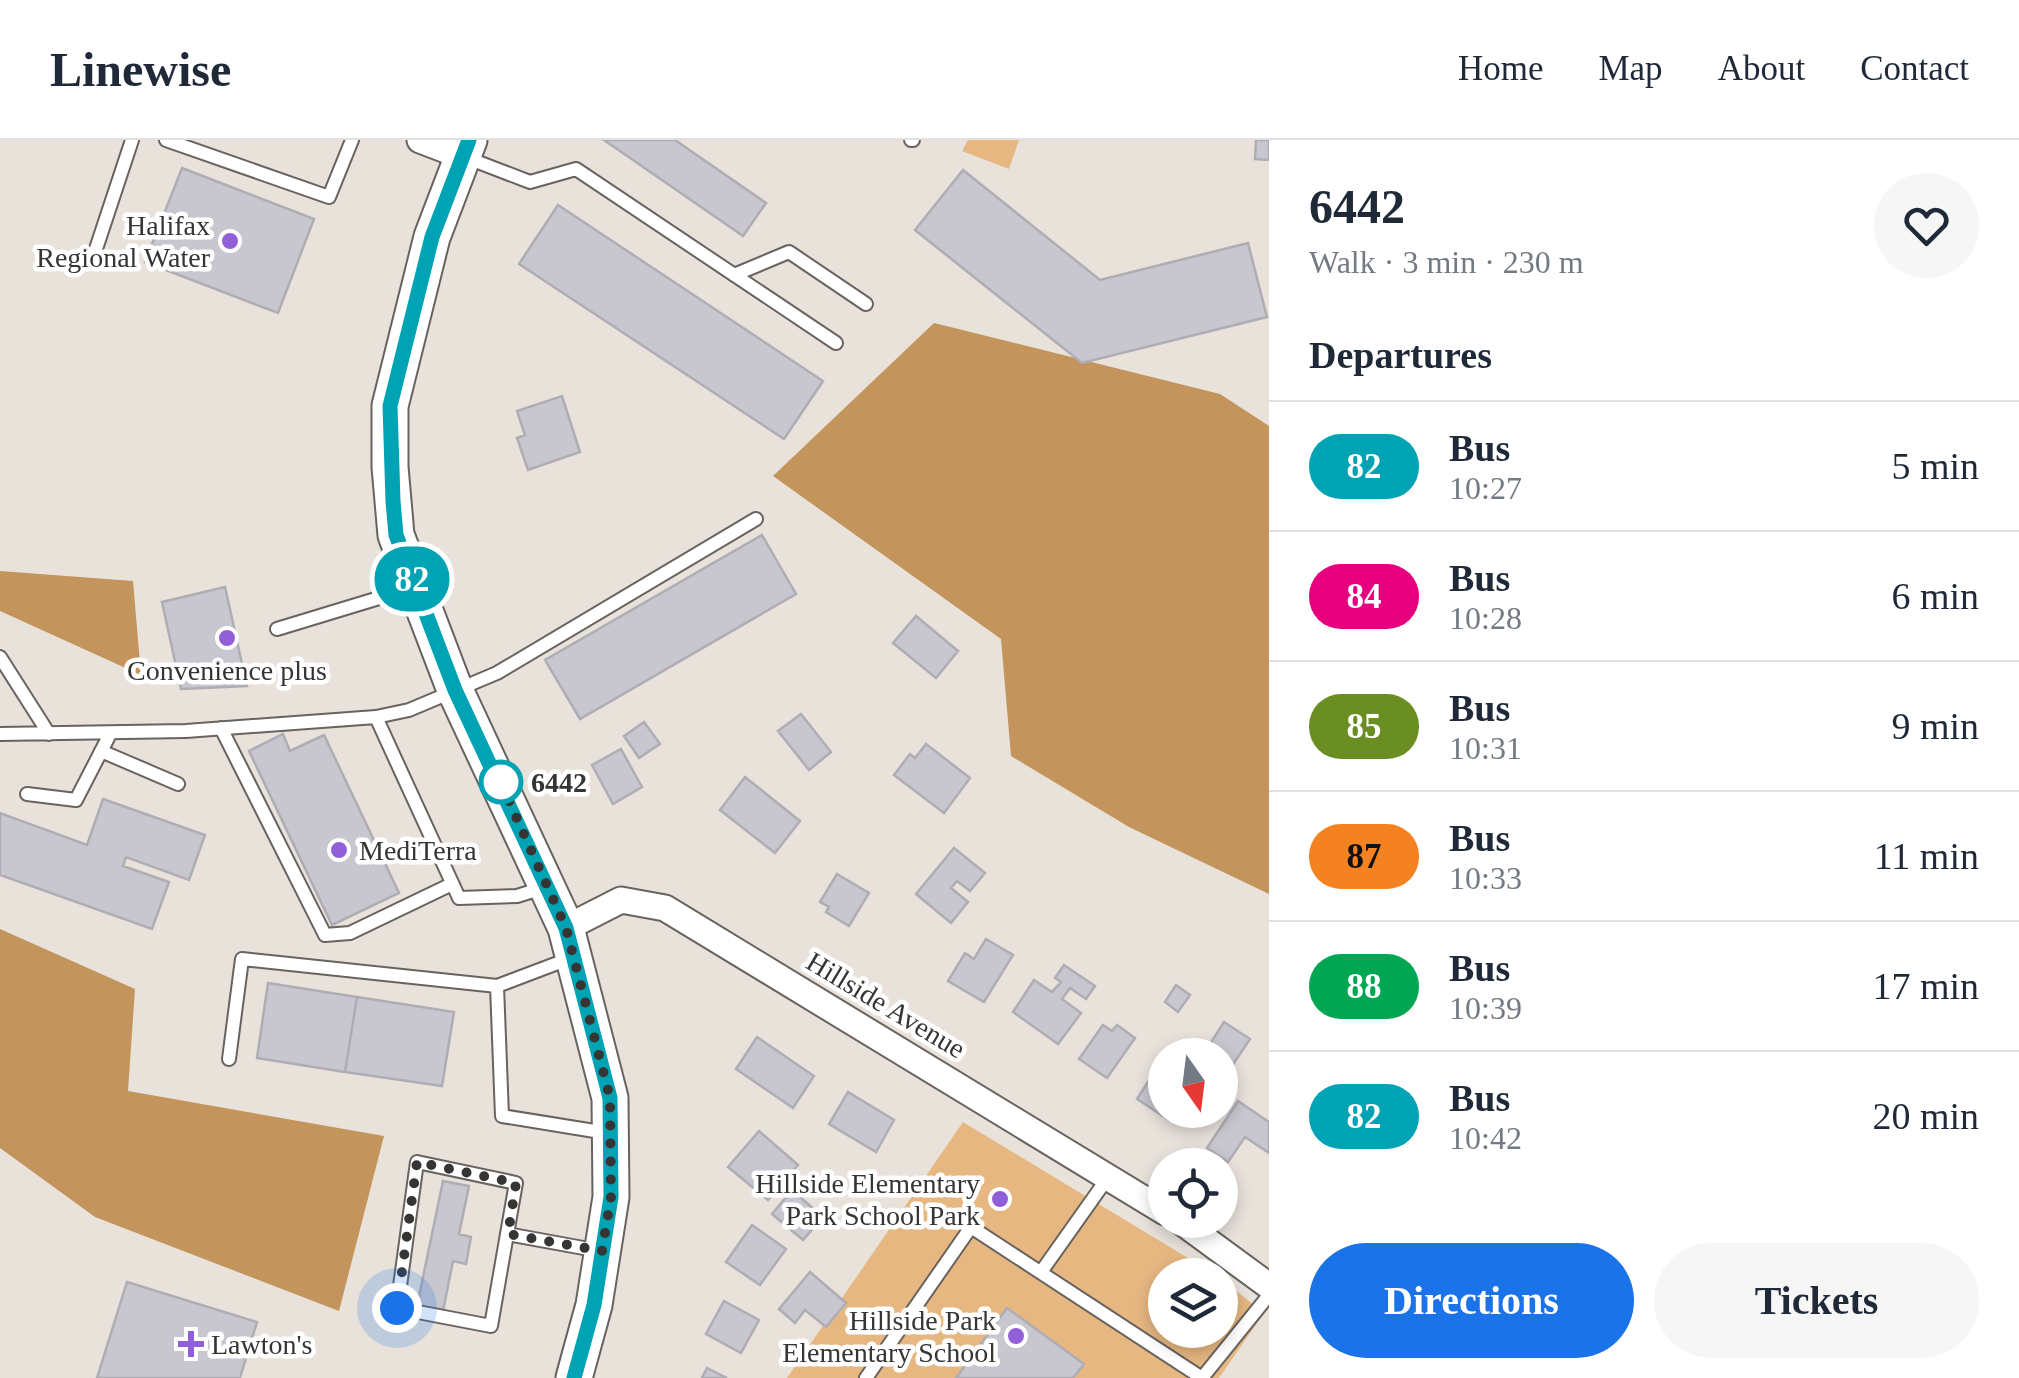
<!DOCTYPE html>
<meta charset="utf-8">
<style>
:root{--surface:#fff;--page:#f6f6f7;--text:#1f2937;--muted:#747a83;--line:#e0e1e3;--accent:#1a73e8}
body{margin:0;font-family:"Times New Roman",serif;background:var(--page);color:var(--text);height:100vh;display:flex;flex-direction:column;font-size:38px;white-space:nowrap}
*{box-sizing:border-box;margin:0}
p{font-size:32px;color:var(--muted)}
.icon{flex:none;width:55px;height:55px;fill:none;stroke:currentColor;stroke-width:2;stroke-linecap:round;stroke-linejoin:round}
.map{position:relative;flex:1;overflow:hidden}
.panel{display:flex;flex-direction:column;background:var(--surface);width:750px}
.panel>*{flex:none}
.badge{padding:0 20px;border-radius:32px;font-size:35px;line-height:65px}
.needle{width:65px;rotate:166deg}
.controls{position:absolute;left:1148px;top:898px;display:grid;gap:20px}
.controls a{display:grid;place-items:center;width:90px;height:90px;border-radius:50%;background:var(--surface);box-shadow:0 5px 15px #0003;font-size:50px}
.you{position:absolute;width:50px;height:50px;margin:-25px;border:8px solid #fff;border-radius:50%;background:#1a73e8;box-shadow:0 0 0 15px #1a73e833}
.map>.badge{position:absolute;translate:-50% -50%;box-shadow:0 0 0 5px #fff}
h2{padding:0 40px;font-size:38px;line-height:90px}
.round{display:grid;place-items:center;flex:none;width:105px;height:105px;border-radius:52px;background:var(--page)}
.headline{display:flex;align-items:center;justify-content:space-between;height:170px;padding:0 40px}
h1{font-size:48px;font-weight:700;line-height:75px}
.button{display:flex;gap:20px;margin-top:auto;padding:20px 40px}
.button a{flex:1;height:115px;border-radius:60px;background:var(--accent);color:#fff;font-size:40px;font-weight:700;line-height:115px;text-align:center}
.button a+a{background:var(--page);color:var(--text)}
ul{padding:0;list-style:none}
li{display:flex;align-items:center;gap:30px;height:130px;padding:0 40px;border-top:2px solid var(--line)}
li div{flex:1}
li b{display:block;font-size:38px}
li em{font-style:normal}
li .badge{min-width:110px;font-weight:700;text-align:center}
header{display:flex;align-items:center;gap:60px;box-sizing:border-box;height:140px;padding:0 50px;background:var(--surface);border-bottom:2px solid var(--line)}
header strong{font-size:48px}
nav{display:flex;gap:55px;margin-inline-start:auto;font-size:35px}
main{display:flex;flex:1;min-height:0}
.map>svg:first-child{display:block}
</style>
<header>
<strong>Linewise</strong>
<nav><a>Home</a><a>Map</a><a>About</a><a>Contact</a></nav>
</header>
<main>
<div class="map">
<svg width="1269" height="1238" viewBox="0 0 1269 1238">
<rect width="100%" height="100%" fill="#e8e2db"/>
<path fill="#e6b780" d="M968 0H1019L1009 29 962 11Z
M963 982 1216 1135H1165V1190H1220V1138L1264 1173 1219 1238H787Z"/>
<path fill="#c3945b" d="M934 183 1220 254 1269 286V754L1129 687 1011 616 1001 499 773 336Z
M0 431 133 441 141 535 0 471Z
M0 789 135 849 128 951 384 996 339 1171 95 1077 0 1008Z"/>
<path fill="#c8c6ce" stroke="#afadb4" stroke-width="2.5" d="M604 0H675L766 63 743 96Z
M1256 0H1269V20L1255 19Z
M182 28 314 79 278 173 145 122Z
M963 30 1100 140 1248 103 1267 177 1082 223 915 90Z
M558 65 823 241 784 299 519 124Z
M562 256 580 312 528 330 517 298 525 295 517 271Z
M762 395 796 454 580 579 545 520Z
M225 447 247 546 181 549 162 462Z
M916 476 958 511 936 538 893 503Z
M801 574 831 612 809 630 778 591Z
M644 582 660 604 639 618 624 596Z
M283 594 290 611 324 595 399 753 332 785 249 611Z
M926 604 970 638 944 673 894 635 910 614 915 618Z
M621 609 642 647 613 664 592 625Z
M745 637 800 681 775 713 720 670Z
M103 659 205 695 189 740 126 717 123 726 169 742 152 789 0 735V673L87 705Z
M954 708 985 733 970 751 957 741 951 748 968 762 951 783 916 754Z
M837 734 869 753 849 786 826 772 829 767 820 762Z
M986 799 1013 815 984 862 948 841 965 813 974 819Z
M1064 825 1095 846 1086 859 1070 848 1062 859 1081 873 1058 904 1013 872 1034 840 1052 852 1061 842 1055 838Z
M268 843 357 857 345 932 257 918Z
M1176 845 1190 855 1178 872 1165 862Z
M357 857 454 872 442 946 345 932Z
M1224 882 1250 899 1228 932 1220 927V915H1203Z
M1103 885 1112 891 1117 885 1135 898 1107 938 1079 919Z
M757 897 814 936 793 968 736 929Z
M1157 928 1165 933V970H1184L1169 980 1137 959Z
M848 952 894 980 876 1012 829 984Z
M1238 961 1269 982V1013L1245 997 1228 1022 1207 1008Z
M759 991 798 1025 768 1060 728 1027Z
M443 1041 469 1046 459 1094 471 1097 466 1124 453 1121 443 1171 417 1166Z
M792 1050 823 1077 803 1100 772 1074Z
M752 1085 786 1109 760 1145 726 1122Z
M810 1132 846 1163 826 1187 805 1170 795 1183 779 1169Z
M127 1142 257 1182 240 1238H97Z
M724 1161 759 1180 741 1213 706 1194Z
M1007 1168 1084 1224 1073 1238H956Z
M707 1228 727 1238H702Z"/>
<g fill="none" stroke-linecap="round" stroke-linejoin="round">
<g stroke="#68635e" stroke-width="16">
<path id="service" d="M166 0 329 57 352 0
M911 0H913
M465 17 530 42 576 29 836 203
M92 121 132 0
M734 135 789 112 866 164
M277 489 412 448
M0 517 49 594
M376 577 459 758 517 756 546 747
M221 588 325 795 350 793 452 744
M0 594 186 591 376 577 409 570 497 533 756 379
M101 611 178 644
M27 654 76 660 110 594
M571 818 497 846 502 976 607 993
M229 919 242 819 497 846
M507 1094 491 1186 397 1168 417 1022 516 1043 507 1094 600 1111
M1041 1132 1109 1036
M866 1238 971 1087 1202 1238 1269 1155"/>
</g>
<g stroke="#68635e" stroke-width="29">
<path id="minor" d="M420 0 462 16
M566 788 621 760 665 768 1165 1072
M1179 1080 1269 1146"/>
</g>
<g stroke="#68635e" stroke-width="39">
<path id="secondary" d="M469 0 432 97 390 266V327L396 395 455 550 566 788 610 958 611 1057 594 1165 574 1238"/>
</g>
<use href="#service" stroke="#fff" stroke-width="12"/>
<use href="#minor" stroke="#fff" stroke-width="25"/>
<use href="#secondary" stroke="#fff" stroke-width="35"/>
</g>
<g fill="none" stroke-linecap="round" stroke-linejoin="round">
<g stroke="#fff" stroke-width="22">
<path id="line" d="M469 0 432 97 390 266 393 361 396 395 455 550 566 788 610 958 611 1057 594 1165 574 1238"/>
</g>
<use href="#line" stroke="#00a3b4" stroke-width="15"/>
<path stroke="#373533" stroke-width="10" stroke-dasharray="0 18" d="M397 1168 417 1022 516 1043 508 1094 602 1111 611 1057 610 958 566 788 496 632 501 642"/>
</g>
<g fill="#9160d9" stroke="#fff" stroke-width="4">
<circle cx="230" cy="101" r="10"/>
<circle cx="227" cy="498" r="10"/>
<circle cx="339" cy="710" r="10"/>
<circle cx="1000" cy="1059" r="10"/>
<circle cx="1016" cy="1196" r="10"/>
<path d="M186 1189h10v10h10v10h-10v10h-10v-10h-10v-10h10z"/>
</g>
<circle fill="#fff" stroke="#00a3b4" stroke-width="5" cx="501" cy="642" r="20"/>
<g text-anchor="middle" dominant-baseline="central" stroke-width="9" stroke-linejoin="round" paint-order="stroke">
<g font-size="28" fill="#373533" stroke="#fff" text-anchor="end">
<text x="210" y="85">Halifax<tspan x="210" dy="32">Regional Water</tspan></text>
<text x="227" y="530" text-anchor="middle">Convenience plus</text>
<text x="359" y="710" text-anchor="start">MediTerra</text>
<text x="980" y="1043">Hillside Elementary<tspan x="980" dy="32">Park School Park</tspan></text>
<text x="996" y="1180">Hillside Park<tspan x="996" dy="32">Elementary School</tspan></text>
<text x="211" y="1204" text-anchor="start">Lawton's</text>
</g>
<g font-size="28" font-weight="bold" fill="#373533" stroke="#fff" text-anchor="start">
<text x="531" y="642">6442</text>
</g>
<g font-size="28" fill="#373533" stroke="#fff">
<text transform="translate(886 865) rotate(31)">Hillside Avenue</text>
</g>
</g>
</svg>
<div class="controls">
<a><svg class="needle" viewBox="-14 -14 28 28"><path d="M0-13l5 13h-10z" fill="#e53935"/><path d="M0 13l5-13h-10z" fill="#747a83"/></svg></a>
<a><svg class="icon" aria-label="locate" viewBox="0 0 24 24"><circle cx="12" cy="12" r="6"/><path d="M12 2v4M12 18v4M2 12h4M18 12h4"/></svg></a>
<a><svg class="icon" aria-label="layers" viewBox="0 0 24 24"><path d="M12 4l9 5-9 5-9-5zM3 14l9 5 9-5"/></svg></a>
</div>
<div class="you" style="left:397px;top:1168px"></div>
<b class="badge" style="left:412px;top:439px;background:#00a3b4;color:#fff">82</b>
</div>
<section class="panel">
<div class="headline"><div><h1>6442</h1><p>Walk · 3 min · 230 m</p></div><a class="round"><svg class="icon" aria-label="heart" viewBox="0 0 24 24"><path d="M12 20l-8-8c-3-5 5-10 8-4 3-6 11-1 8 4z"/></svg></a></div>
<h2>Departures</h2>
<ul>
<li><span class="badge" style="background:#00a3b4;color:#fff">82</span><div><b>Bus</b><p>10:27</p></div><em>5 min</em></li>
<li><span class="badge" style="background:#e6007e;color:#fff">84</span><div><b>Bus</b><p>10:28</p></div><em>6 min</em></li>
<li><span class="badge" style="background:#6b8e23;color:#fff">85</span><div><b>Bus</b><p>10:31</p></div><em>9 min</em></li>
<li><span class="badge" style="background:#f58220;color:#111">87</span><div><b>Bus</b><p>10:33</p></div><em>11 min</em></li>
<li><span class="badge" style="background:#00a651;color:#fff">88</span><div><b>Bus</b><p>10:39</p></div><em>17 min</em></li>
<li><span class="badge" style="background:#00a3b4;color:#fff">82</span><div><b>Bus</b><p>10:42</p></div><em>20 min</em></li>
</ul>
<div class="button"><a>Directions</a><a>Tickets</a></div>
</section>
</main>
